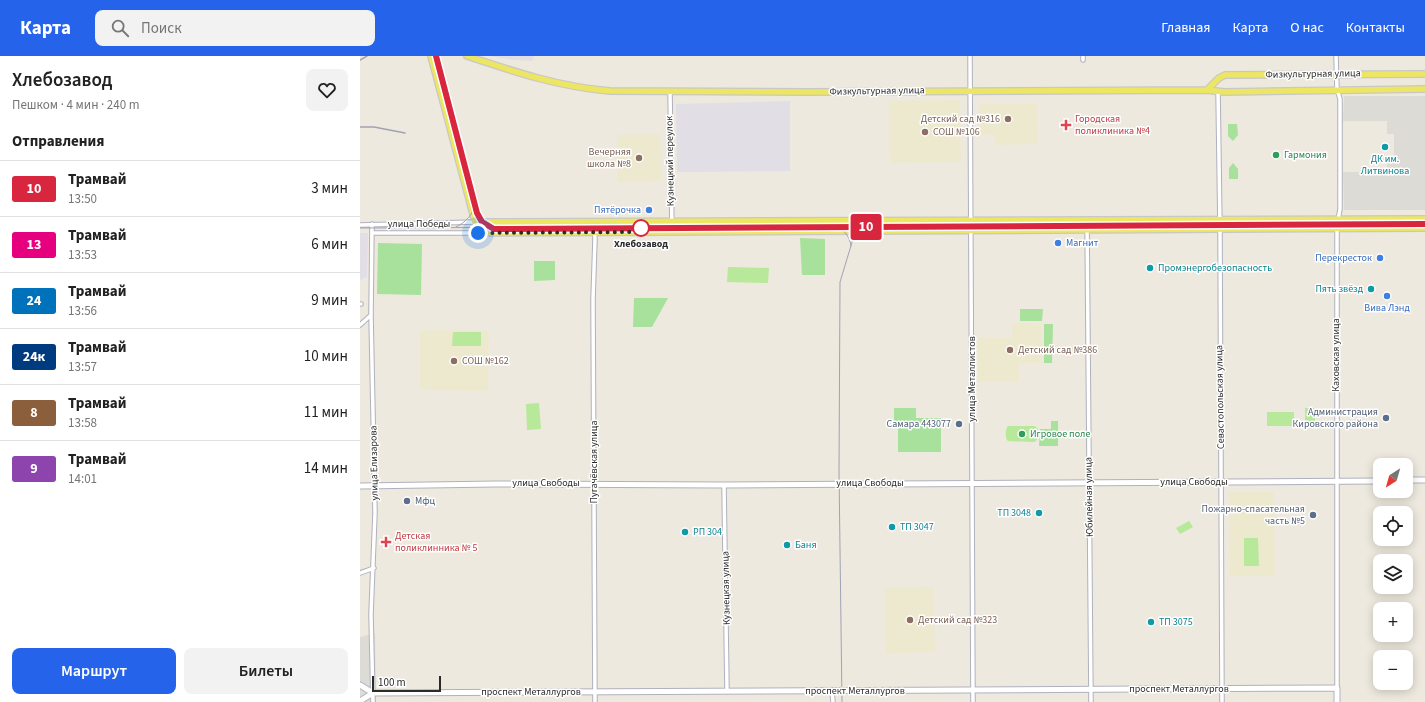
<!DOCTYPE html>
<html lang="ru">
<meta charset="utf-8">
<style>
:root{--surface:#fff;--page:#f2f2f2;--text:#222;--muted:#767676;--line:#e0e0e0;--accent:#2563eb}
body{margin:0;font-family:"Source Sans 3",sans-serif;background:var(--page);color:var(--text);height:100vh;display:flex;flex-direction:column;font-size:15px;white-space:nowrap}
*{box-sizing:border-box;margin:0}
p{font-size:13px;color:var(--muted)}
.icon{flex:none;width:22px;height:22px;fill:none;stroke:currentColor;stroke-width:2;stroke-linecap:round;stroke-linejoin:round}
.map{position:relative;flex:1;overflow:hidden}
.panel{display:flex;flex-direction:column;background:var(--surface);width:360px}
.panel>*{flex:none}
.badge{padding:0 8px;border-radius:3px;font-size:14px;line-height:26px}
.needle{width:26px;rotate:217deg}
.buttons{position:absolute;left:1013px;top:402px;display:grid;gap:8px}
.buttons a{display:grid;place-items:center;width:40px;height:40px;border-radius:8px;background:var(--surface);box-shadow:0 2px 10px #0003;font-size:20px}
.scale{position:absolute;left:12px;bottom:10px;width:69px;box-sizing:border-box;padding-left:4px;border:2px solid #2b2b2b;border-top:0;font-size:11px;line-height:14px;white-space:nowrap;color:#2b2b2b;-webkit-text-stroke:3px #fff;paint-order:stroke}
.you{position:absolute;width:20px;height:20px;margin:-10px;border:3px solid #fff;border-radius:50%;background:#1a73e8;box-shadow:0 0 0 6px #1a73e833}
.map>.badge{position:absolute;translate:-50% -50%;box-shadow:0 0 0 2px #fff}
h2{padding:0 12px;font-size:15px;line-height:36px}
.round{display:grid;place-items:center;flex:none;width:42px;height:42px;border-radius:8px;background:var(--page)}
.overview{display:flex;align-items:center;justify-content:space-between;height:68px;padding:0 12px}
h1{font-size:19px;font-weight:600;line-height:30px}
.action{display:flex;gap:8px;margin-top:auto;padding:8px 12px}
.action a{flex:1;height:46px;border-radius:8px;background:var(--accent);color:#fff;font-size:16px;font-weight:600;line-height:46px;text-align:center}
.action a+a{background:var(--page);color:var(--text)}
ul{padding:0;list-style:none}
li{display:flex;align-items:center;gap:12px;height:56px;padding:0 12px;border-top:1px solid var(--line)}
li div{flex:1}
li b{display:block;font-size:15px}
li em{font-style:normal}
li .badge{min-width:44px;font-weight:700;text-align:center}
header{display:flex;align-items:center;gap:24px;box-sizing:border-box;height:56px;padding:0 20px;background:var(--accent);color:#fff}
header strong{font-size:19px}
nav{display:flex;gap:22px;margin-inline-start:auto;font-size:14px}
.search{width:280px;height:36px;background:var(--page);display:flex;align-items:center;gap:10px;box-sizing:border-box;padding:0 14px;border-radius:8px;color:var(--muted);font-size:15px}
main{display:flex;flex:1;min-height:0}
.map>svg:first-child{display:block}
</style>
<header>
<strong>Карта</strong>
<div class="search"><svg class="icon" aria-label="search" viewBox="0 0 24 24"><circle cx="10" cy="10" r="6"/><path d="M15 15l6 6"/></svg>Поиск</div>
<nav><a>Главная</a><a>Карта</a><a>О нас</a><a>Контакты</a></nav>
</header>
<main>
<section class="panel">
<div class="overview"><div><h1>Хлебозавод</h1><p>Пешком · 4 мин · 240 m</p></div><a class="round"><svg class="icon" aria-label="heart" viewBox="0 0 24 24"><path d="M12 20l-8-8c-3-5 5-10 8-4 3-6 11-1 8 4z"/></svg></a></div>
<h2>Отправления</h2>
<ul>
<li><span class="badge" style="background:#d7263d;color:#fff">10</span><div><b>Трамвай</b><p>13:50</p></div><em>3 мин</em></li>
<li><span class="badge" style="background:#e6007e;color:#fff">13</span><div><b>Трамвай</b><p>13:53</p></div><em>6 мин</em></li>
<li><span class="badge" style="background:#0072bc;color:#fff">24</span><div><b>Трамвай</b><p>13:56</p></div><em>9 мин</em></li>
<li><span class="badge" style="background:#003b80;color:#fff">24к</span><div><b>Трамвай</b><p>13:57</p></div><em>10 мин</em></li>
<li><span class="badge" style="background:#8b5e3c;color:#fff">8</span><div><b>Трамвай</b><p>13:58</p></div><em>11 мин</em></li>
<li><span class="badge" style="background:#8e44ad;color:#fff">9</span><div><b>Трамвай</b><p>14:01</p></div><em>14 мин</em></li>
</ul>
<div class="action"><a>Маршрут</a><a>Билеты</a></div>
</section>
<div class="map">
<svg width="1065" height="646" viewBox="0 0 1065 646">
<rect width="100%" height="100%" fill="#ede9de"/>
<path fill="#e2dee5" d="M129 0H174L172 5 153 4Z
M430 45V115L317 116 316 48Z
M0 177H8L7 221 0 224Z"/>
<path fill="#ede9ce" d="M600 44 601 106 530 107 529 45Z
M619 48H677L678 88 635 89 634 78 620 79Z
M300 78 301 125 258 126 257 79Z
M652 267 682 268V307H659V326H618V282H652Z
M60 274 129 275 128 335 60 334Z
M869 436H914L915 520H869Z
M573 531 575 596 526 597 525 532Z"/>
<path fill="#a7e19c" d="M868 68H877L878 79 873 85 868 80Z
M873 107 878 113V123H869V112Z
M440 182 465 183V219H442Z
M18 187 62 188 61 239 17 238Z
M174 205H195V224L174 225Z
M274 242H308L292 271H273Z
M660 253H683L682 265H660Z
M684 268H693L692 307H684Z
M534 352H556V362H581V396H538V369L534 368Z
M691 365H698V390H679L680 373H691Z"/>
<path fill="#b8e899" d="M368 211 409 212 408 227 367 226Z
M93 276H121V290H92Z
M179 347 181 373 167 374 166 348Z
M945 352H955V370L945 371Z
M907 356H934V370H907Z
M648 370H675L678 373 677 384 674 386 648 385C645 383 645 373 648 370Z
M829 465 833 471 820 478 816 472Z
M884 482H898L899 510H884Z"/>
<path fill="#dddbd5" d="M984 40H1065V154H984L983 116H1027V104H1034V78H1027V65H983Z
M15 577 16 646H0V581Z"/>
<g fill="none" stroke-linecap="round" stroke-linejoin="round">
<g stroke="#b1b1be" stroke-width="5.5">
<path id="street" d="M610 0 613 646
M976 0 977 33 980 43V153L978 164
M723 4V0
M310 35 312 176
M858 35 860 173 862 646
M727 164 731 646
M234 166 235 183 233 244 235 646
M12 168 11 259 15 457 11 558 13 646
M0 169 116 166
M12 177H118
M0 248H1
M0 269 11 259
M364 429 367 635
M0 517 14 512
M977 632V173
M472 635 473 646"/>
</g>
<g stroke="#b1b1be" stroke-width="7">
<path id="secondary" d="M1046 424H1065
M0 430 136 428 364 429 1020 425
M0 629 13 637 977 632V646
M0 645 13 637"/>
</g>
<g stroke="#c8c8c8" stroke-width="8">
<path id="primary" d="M71 0 118 177 1065 172
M107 0C155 16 200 31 250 35L446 36 847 34 864 36 1065 33
M847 34 859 22 865 19 1065 18
M116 166 1065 163"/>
</g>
<use href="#street" stroke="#fff" stroke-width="3.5"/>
<use href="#secondary" stroke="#fff" stroke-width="5"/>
<use href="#primary" stroke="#ece663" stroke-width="5.5"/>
<path stroke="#a2a1b5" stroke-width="1" d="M76 0 117 157 122 166 130 171
M473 169C483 172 490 180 491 190
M96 171C106 166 113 159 115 148
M0 172 977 168 1065 166
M482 646 479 415 480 226 493 183 499 175 508 170"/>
<path stroke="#a2a1b5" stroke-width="1.5" d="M0 4 7 0
M0 71H14L45 77"/>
</g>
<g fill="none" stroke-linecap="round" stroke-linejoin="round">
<g stroke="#fff" stroke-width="9">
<path id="line" d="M76 0 117 157 122 166 134 173 1065 168"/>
</g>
<use href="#line" stroke="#d7263d" stroke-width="6"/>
<path stroke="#2b2b2b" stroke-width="4" stroke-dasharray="0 7.2" d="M118 177 281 176V172"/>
</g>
<g fill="#8d6e63" stroke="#fff" stroke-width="1.5">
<circle cx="648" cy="63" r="4"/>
<circle cx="565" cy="76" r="4"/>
<circle cx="279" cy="102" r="4"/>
<circle cx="650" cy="294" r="4"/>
<circle cx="94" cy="305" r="4"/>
<circle cx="550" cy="564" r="4"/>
</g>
<g fill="#e0444e" stroke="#fff" stroke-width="1.5">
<path d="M704 63h4v4h4v4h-4v4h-4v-4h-4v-4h4z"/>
<path d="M24 480h4v4h4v4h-4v4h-4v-4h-4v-4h4z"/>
</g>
<g fill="#0f9aa8" stroke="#fff" stroke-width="1.5">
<circle cx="1025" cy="91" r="4"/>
<circle cx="790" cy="212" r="4"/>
<circle cx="1011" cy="233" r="4"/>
<circle cx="679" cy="457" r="4"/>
<circle cx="532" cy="471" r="4"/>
<circle cx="325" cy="476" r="4"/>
<circle cx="427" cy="489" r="4"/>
<circle cx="791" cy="566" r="4"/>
</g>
<g fill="#2e9e5b" stroke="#fff" stroke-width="1.5">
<circle cx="916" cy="99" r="4"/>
<circle cx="662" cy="378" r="4"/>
</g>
<g fill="#3f7fe0" stroke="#fff" stroke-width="1.5">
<circle cx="289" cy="154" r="4"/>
<circle cx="698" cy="187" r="4"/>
<circle cx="1020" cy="202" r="4"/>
<circle cx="1027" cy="240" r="4"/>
</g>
<circle fill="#fff" stroke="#d7263d" stroke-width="2" cx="281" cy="172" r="8"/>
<g fill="#5c6f8a" stroke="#fff" stroke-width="1.5">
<circle cx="1026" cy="362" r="4"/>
<circle cx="599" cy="368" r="4"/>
<circle cx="47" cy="445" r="4"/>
<circle cx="953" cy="459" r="4"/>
</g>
<g text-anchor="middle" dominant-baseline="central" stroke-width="3" stroke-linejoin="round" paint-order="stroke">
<g font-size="10" fill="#2b2b2b" stroke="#fff">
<text transform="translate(953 18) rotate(-1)">Физкультурная улица</text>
<text transform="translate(517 35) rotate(-1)">Физкультурная улица</text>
<text transform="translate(310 105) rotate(-91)">Кузнецкий переулок</text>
<text x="59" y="168">улица Победы</text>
<text transform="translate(976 299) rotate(-90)">Каховская улица</text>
<text transform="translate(612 323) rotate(-90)">улица Металлистов</text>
<text transform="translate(860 341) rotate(-91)">Севастопольская улица</text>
<text transform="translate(234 406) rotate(-90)">Пугачёвская улица</text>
<text transform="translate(14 407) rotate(-91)">улица Елизарова</text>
<text x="834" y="426">улица Свободы</text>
<text x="186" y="427">улица Свободы</text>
<text x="510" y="427">улица Свободы</text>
<text transform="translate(729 441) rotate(-91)">Юбилейная улица</text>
<text transform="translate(366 532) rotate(-91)">Кузнецкая улица</text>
<text x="819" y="633">проспект Металлургов</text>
<text x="495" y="635">проспект Металлургов</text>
<text x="171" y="636">проспект Металлургов</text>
</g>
<g font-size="10" fill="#785e54" stroke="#fff" text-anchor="start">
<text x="640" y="63" text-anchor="end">Детский сад №316</text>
<text x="573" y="76">СОШ №106</text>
<text x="271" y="96" text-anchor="end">Вечерняя<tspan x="271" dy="12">школа №8</tspan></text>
<text x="658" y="294">Детский сад №386</text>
<text x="102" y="305">СОШ №162</text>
<text x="558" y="564">Детский сад №323</text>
</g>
<g font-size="10" fill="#be3a42" stroke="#fff" text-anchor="start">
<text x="715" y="63">Городская<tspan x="715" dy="12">поликлиника №4</tspan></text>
<text x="35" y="480">Детская<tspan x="35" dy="12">поликлинника № 5</tspan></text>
</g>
<g font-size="10" fill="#27864d" stroke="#fff" text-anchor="start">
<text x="924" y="99">Гармония</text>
<text x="670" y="378">Игровое поле</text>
</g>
<g font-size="10" fill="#0d838f" stroke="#fff" text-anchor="start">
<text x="1025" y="103" text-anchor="middle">ДК им.<tspan x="1025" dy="12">Литвинова</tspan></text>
<text x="798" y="212">Промэнергобезопасность</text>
<text x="1003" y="233" text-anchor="end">Пять звёзд</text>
<text x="671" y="457" text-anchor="end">ТП 3048</text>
<text x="540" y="471">ТП 3047</text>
<text x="333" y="476">РП 304</text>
<text x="435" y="489">Баня</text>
<text x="799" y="566">ТП 3075</text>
</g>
<g font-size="10" fill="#366cbe" stroke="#fff" text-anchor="end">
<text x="281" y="154">Пятёрочка</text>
<text x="706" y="187" text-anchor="start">Магнит</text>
<text x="1012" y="202">Перекресток</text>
<text x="1027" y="252" text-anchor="middle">Вива Лэнд</text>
</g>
<g font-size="10" font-weight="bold" fill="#2b2b2b" stroke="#fff">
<text x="281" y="188">Хлебозавод</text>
</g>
<g font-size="10" fill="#4e5e75" stroke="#fff" text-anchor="end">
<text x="1018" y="356">Администрация<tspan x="1018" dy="12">Кировского района</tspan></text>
<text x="591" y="368">Самара 443077</text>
<text x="55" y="445" text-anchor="start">Мфц</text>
<text x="945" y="453">Пожарно-спасательная<tspan x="945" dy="12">часть №5</tspan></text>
</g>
</g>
</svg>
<div class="buttons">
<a><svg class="needle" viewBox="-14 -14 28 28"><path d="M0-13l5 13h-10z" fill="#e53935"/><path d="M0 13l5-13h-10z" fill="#767676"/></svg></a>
<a><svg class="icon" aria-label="locate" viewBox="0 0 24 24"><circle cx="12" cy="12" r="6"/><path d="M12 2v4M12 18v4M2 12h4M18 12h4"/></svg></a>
<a><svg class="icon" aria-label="layers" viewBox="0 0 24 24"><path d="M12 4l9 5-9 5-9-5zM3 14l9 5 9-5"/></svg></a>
<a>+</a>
<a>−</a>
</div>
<div class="scale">100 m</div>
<div class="you" style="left:118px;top:177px"></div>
<b class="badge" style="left:506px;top:171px;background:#d7263d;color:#fff">10</b>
</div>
</main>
